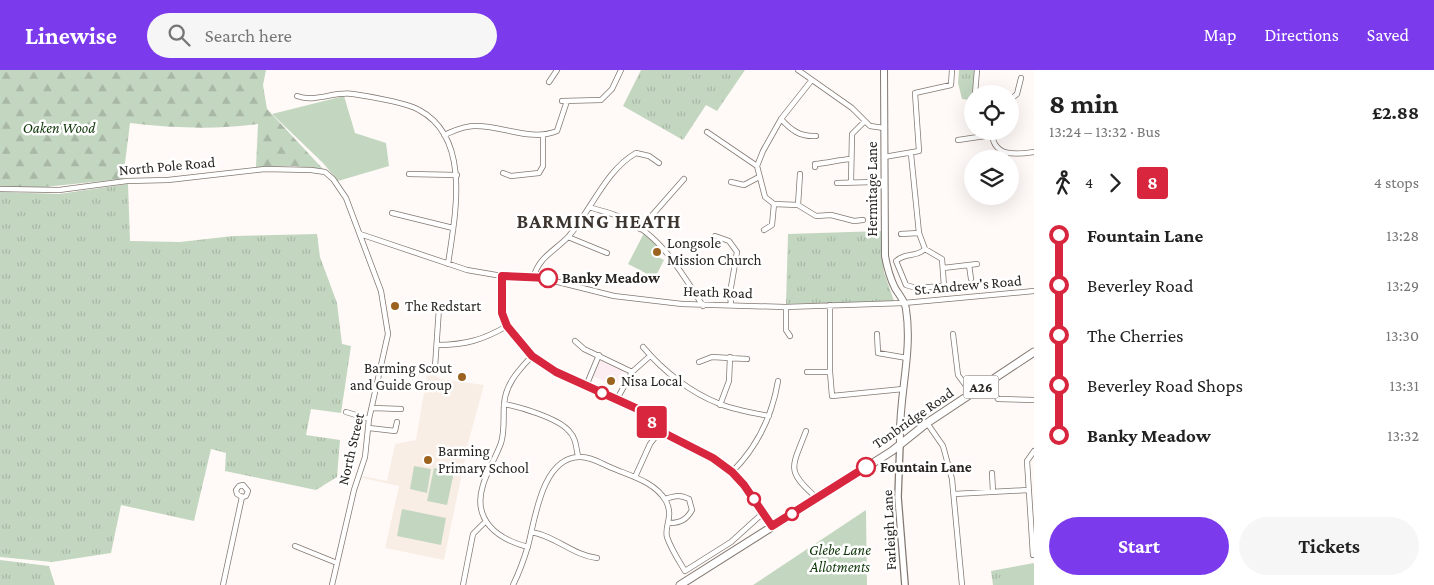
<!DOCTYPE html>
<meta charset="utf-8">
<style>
:root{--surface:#fff;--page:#f6f6f6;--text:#222;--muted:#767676;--accent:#7c3aed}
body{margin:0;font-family:"Crimson Pro",serif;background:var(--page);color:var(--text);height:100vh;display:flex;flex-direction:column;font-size:19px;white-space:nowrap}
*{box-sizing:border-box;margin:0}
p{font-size:16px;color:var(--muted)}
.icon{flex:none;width:28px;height:28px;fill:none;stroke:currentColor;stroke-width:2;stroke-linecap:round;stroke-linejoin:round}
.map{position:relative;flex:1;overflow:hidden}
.side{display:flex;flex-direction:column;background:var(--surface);width:400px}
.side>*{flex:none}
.badge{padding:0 10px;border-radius:4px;font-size:18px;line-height:32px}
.fabs{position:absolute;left:964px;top:15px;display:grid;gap:10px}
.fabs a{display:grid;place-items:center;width:55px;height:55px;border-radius:50%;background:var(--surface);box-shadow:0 5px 20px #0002;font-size:25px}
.map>.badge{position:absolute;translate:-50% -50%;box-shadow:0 0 0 2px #fff}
.legs{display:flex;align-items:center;gap:8px;height:55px;padding:0 15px;font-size:16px}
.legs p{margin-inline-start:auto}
.overview{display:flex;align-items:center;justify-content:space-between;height:85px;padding:0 15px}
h1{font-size:28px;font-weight:700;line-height:38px}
.button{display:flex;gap:10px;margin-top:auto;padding:10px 15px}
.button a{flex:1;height:58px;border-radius:30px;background:var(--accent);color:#fff;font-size:20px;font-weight:700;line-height:58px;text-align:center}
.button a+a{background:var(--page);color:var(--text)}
ul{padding:0 15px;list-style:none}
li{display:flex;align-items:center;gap:18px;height:50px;font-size:19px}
li i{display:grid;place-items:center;width:8px;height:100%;margin:0 6px;background:currentColor}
li i::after{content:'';width:12px;height:12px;margin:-6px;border:4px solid;border-radius:50%;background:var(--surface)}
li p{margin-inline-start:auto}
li:first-child i{background:linear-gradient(#0000 50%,currentColor 0)}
li:last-child i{background:linear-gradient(currentColor 50%,#0000 0)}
header{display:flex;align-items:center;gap:30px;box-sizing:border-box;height:70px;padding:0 25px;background:var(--accent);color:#fff}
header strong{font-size:24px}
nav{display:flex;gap:28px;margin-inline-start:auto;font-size:18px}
.search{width:350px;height:45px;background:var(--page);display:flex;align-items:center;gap:12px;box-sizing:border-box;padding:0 18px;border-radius:28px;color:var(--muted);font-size:19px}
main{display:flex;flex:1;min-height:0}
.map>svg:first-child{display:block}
</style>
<header>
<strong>Linewise</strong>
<div class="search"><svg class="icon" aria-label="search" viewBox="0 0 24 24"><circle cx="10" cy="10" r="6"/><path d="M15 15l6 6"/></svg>Search here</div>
<nav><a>Map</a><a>Directions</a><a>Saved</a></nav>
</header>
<main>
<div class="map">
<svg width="1034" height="515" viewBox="0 0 1034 515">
<defs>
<pattern id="grass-tufts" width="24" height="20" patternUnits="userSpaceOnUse" patternTransform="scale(1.25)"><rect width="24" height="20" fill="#c3d6c0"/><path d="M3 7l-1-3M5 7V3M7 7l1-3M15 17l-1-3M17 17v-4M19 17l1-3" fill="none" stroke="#a8b8a5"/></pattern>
<pattern id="forest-firs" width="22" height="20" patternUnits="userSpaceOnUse" patternTransform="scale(1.25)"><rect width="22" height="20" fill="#c3d6c0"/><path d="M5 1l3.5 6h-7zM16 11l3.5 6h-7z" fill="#a8b8a5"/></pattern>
</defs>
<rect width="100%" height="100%" fill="#fffaf7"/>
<path fill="#fcedf2" d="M601 289 624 299 616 316 593 306Z"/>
<path fill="#f9eee6" d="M428 298 437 300V307L441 309 484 315 469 370 444 490 385 478 399 416 362 408 363 406 387 411 395 374 416 370Z"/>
<path fill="url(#grass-tufts)" d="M641 0H745L717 41 706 35 683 70 623 36Z
M959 0H976L972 30 962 29 958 13Z
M128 114 130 171 180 172 233 166 317 164 320 187 337 233 342 274 351 276 341 343 311 339 306 365 340 370 337 407 316 420 225 401 226 383 211 379 194 451 121 435 111 483 52 492 0 487V122L59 124Z
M881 161 884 202 894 231 786 234 788 164Z
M0 490 49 496 55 515H0Z
M1034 493V515H993L991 501Z"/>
<path fill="url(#forest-firs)" d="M0 0H266L263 15 267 39 323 99 294 96 256 97 258 54C215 60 174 58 130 53L123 109 44 117 0 118Z"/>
<path fill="#c3d6c0" d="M344 26 355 63 386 73 389 96 338 111 323 93 272 44Z
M644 163 656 175 652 184 664 190 655 208 628 194Z
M414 396 431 399 427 423 410 419Z
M434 398 454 402 447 435 427 431Z
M402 439 446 448 441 475 397 466Z
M866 440 867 515H753Z
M1034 498V515H1000L998 508Z"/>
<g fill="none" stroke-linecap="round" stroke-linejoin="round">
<g stroke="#827871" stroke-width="6">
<path id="minor" d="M798 0 852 38 870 56 884 58
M811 11 781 49 763 81 757 96 765 127 774 134 798 135 816 146 831 145 854 151 863 150
M549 12 557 0
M975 24 977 0
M297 26C315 33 334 21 353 24 367 26 408 33 419 40 472 68 455 146 448 194
M1010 30 1017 24 1021 8
M562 31 601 30 612 19 621 0
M781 49C791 60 800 67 816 66
M992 61C992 87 1015 85 1034 82
M707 62 757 96
M444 65C454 61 463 56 474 56 502 55 530 72 557 61L567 31
M958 70 992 65
M911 84 919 163 925 179 942 189 944 216 916 218 906 215 896 191C905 182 916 188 925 179
M884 87 919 81 915 23 951 15 952 0
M815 97V94C828 93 838 90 851 89
M503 103 511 106 539 103 543 96V66
M409 104 457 105
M731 112 744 115 759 107
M851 112 852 64 865 51
M837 113 875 112
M0 119 59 120 127 111 168 110 265 99 311 100 325 102 333 109 346 128 381 221 388 264 369 349 365 387 354 420 332 515
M798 135 800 104
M589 137C598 140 607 142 615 145 658 160 680 200 703 236
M392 143 453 158
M640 159 684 109
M764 160 772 155 774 134
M360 164 467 200 502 206H534L614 226 682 234 785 237 904 233 1034 221
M901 164 919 163
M715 166 729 171 737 182 730 223 731 235
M568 167 607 183
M969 195 971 209
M943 198 977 194
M502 206V243L507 256 532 286 556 302 639 340 660 361 713 387 732 402 744 415 772 456
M534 206C539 187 556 180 569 166 591 140 606 100 636 83L649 86 659 93
M830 235V302L832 326 903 319
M786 237V260L790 266
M877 264 878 283 907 288
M953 264 958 305 972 324
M575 271 584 279 632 302
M437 275C465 275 483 270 507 256
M643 277C663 301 691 323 720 334 735 340 753 343 769 346
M699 292 712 287 747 289
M435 297 439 238
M807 302H830
M987 312 998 329 1034 330
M586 316 599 285
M617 329 632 302 650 286
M504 334C520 337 558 348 569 361 576 368 576 377 578 386
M720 335 729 311 730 287
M373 338 401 339
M346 342 369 349
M927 353 943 376 952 409 962 515
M369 358 395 361 397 352
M806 361C792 398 785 400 817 428
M732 402C758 376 772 347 778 311
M992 403 993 422
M635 407 650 374 660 361
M954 424 1028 420
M665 429C675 426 679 424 689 429L692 440C687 449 681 453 670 453
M531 462C556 466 572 485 597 488
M295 476 337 493
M528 477C497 469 472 450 483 415 487 401 496 387 501 373 505 360 503 348 504 335 505 314 519 300 532 286
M1033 485 1027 391 1034 381
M223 515 242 427 246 426 248 421 243 415 239 416 236 420 237 424 242 427
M463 515 473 464 486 451
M513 515C519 503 524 489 528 476 535 449 542 388 579 387 590 386 602 394 612 398 631 406 655 412 666 431 674 447 664 456 667 467 671 479 679 491 685 501L731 472 763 443"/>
</g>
<g stroke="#827871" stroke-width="8">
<path id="tertiary" d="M900 373 898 427 905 515"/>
</g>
<g stroke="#827871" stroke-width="8">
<path id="secondary" d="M884 0 885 186C887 197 890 208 895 218 899 225 905 231 906 239 913 284 898 328 900 373"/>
</g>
<g stroke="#827871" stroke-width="9">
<path id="primary" d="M680 515 892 381 927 353 1034 282"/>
</g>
<use href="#minor" stroke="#fff" stroke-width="4.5"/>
<use href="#tertiary" stroke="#fff" stroke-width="5.5"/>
<use href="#secondary" stroke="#fff" stroke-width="6"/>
<use href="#primary" stroke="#fff" stroke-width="7"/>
</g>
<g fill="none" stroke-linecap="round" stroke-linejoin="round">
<g stroke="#fff" stroke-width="11">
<path id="line-1" d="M548 208 502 206V243L507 256 532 286 556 302 640 340 660 361 713 388 732 402 744 415 772 456 866 397"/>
</g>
<use href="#line-1" stroke="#d7263d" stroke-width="8"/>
</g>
<g fill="#9b631f" stroke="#fff" stroke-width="2">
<circle cx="657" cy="182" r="5"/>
<circle cx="395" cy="236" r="5"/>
<circle cx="462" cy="307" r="5"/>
<circle cx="611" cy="311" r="5"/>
<circle cx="428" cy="390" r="5"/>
</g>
<g fill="#fff" stroke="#d7263d" stroke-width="2.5">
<circle cx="548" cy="208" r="9"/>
<circle cx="602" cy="323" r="6"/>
<circle cx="866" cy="397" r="9"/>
<circle cx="754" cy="429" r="6"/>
<circle cx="792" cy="444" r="6"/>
</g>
<g text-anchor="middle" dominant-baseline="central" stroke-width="5" stroke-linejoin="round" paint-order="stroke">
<rect fill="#fff" stroke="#686664" stroke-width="1" x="963.5" y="305.5" width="35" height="23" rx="4"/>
<g font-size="14" font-weight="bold" fill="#282421">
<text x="981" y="317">A26</text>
</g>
<g font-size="15" font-style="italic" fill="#12390c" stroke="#fff">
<text x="59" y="58">Oaken Wood</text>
<text x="840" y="480">Glebe Lane<tspan x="840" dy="17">Allotments</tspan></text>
</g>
<g font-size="15" fill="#282421" stroke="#fff">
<text transform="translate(167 96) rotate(-5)">North Pole Road</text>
<text transform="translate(872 119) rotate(-90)">Hermitage Lane</text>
<text transform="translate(968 215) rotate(-5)">St. Andrew's Road</text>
<text transform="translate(718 222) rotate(2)">Heath Road</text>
<text transform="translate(913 348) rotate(-35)">Tonbridge Road</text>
<text transform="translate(351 379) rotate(-77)">North Street</text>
<text transform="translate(889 460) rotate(-93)">Farleigh Lane</text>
</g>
<g font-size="15" fill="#282421" stroke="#fff" text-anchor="start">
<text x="667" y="173">Longsole<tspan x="667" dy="17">Mission Church</tspan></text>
<text x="405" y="236">The Redstart</text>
<text x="452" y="298" text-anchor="end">Barming Scout<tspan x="452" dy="17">and Guide Group</tspan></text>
<text x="621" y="311">Nisa Local</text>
<text x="438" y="381">Barming<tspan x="438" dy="17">Primary School</tspan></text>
</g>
<g font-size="15" font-weight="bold" fill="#282421" stroke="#fff" text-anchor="start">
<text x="562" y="208">Banky Meadow</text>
<text x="880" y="397">Fountain Lane</text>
</g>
<g font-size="20" font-weight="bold" letter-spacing="1" fill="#3d352f" stroke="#fff">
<text x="599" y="151">BARMING HEATH</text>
</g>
</g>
</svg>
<div class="fabs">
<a><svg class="icon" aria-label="locate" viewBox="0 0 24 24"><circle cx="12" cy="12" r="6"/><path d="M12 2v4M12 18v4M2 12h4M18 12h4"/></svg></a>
<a><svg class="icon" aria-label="layers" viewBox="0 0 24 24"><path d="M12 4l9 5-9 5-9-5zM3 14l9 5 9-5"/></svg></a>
</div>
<b class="badge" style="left:652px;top:352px;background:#d7263d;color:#fff">8</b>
</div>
<section class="side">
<div class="overview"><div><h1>8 min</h1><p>13:24 – 13:32 · Bus</p></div><b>£2.88</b></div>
<div class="legs"><svg class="icon" aria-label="walk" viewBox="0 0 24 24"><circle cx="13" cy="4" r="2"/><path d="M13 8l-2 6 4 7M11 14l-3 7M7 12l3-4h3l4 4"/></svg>4<svg class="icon" aria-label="forward" viewBox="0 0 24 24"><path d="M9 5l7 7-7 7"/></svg><b class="badge" style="background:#d7263d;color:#fff">8</b><p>4 stops</p></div>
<ul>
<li><i style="color:#d7263d"></i><b>Fountain Lane</b><p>13:28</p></li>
<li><i style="color:#d7263d"></i><span>Beverley Road</span><p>13:29</p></li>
<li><i style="color:#d7263d"></i><span>The Cherries</span><p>13:30</p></li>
<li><i style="color:#d7263d"></i><span>Beverley Road Shops</span><p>13:31</p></li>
<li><i style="color:#d7263d"></i><b>Banky Meadow</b><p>13:32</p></li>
</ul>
<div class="button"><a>Start</a><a>Tickets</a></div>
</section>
</main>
